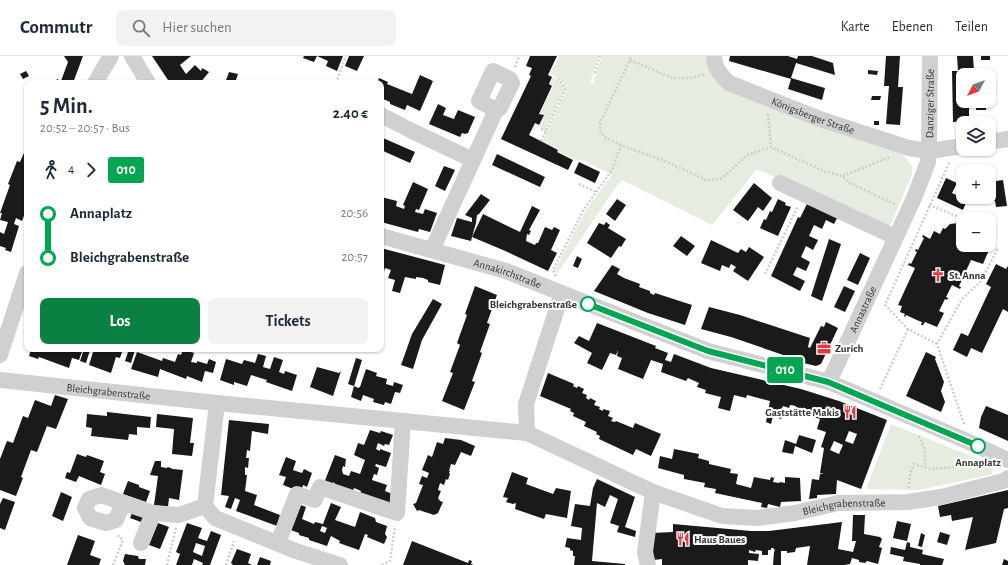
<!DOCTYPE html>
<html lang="de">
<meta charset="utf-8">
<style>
:root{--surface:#fff;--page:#f2f2f3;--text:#1f2937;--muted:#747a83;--line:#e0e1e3;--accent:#0b8043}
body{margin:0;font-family:"Alegreya Sans",sans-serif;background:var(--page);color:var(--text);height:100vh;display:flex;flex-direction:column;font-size:15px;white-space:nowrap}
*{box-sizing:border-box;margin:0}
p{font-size:13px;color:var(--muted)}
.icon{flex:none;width:22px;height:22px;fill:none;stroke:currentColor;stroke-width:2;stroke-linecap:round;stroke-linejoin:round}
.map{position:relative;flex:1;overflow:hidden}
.drawer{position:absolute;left:24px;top:24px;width:360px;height:272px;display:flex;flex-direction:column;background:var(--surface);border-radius:8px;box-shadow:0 1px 3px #0004}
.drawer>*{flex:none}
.badge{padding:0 8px;border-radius:3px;font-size:14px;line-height:26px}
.needle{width:26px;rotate:229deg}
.tools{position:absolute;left:956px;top:12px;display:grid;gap:8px}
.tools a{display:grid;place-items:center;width:40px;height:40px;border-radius:8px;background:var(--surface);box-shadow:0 1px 3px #0004;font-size:20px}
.map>.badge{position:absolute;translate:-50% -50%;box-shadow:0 0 0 2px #fff}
.legs{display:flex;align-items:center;gap:6px;height:44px;padding:0 16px;font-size:13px}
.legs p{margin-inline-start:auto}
.summary{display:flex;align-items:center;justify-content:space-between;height:68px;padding:0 16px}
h1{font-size:22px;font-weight:600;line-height:30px}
.button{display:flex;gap:8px;margin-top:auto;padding:8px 16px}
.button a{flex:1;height:46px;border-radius:8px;background:var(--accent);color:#fff;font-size:16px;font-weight:600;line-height:46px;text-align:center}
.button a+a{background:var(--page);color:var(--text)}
ul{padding:0 16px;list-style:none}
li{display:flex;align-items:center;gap:14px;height:44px;font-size:15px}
li i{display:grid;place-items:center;width:6px;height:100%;margin:0 5px;background:currentColor}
li i::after{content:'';width:10px;height:10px;margin:-5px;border:3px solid;border-radius:50%;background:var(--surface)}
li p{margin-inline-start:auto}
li:first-child i{background:linear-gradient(#0000 50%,currentColor 0)}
li:last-child i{background:linear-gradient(currentColor 50%,#0000 0)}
header{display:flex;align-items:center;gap:24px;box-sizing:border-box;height:56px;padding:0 20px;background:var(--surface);border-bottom:1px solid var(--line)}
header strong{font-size:19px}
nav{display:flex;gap:22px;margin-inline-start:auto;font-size:14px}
.search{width:280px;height:36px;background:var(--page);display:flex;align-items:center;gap:10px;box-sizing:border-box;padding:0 14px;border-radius:8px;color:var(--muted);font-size:15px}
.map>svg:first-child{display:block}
</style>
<header>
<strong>Commutr</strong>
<div class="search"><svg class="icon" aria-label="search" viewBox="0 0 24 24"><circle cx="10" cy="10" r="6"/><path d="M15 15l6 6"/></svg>Hier suchen</div>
<nav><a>Karte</a><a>Ebenen</a><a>Teilen</a></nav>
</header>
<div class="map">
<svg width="1008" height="509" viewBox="0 0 1008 509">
<rect width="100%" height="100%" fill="#fff"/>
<path fill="#e6ecdf" d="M559 0H599L590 27 593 28 602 0H709L712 13 904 99 912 111V118L888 175 757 113 712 169 622 124 618 128 557 218 555 214 586 154 612 119 581 103 579 105 559 96V93L542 86 566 35 563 26 550 17Z
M553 21 561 27 564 34 545 74 539 70 544 59 540 57 553 30 550 28Z
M891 368 991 408 993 412 992 418 985 420 919 434 866 433Z"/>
<path fill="#1a1a1a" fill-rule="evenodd" d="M64 0H83L73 27H55L57 23 61 25 68 6Z
M152 0H191L180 9 186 18 195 9 201 15 202 12 209 16 200 27H170Z
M304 0H317L314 6 303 2Z
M317 0H343L337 15 326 10 328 5Z
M349 0H364L357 15 345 10Z
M530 0H557L548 19 552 21 549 28 552 30 539 58 544 59 539 69 535 67 529 79 558 94 557 96 573 104 568 114 501 83 531 20 529 19 532 12 526 10Z
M730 0H788L797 3 798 0H812L833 7 835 19 796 7 791 22 825 32 822 44 788 33 791 23 729 5Z
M886 0H900L898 31H903L900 69 886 68 889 30H884Z
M957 0H973L974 15H968V19H963V45H969V65L953 66 952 15H958Z
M981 0H990V4H981Z
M868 14 878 15 877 19 868 18Z
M26 15 29 20 23 23 20 18Z
M229 16 238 18 235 27H225Z
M420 19 433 25 420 55 407 49 405 54 390 48V46L381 42V27H377L379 22 388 26 387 28 412 38Z
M872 40H881L880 44H871Z
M438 48 446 52 443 59 454 63 458 54 475 61 468 77 465 78 462 77 460 81 429 68Z
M976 50H986V54H976Z
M874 65H879V69H874Z
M381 79 383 80V82L415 96 410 107 381 94Z
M27 90V152L22 165 16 162 14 168 19 170 11 196 5 194 6 192 0 190V176L4 178 8 166 0 164 2 157H0L10 129 8 128 17 105 20 106Z
M497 98 545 121 540 131 492 109Z
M579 106 600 116 595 127 574 117Z
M444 110 455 114 445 135 435 130Z
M946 122 957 127 952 137 967 144 963 154 937 142Z
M1003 124 1007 150 996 151 995 145 974 148 973 141H989V126Z
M413 126 428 133 419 154 416 153 415 156 423 158 425 153 437 157 430 176 419 173 418 176 381 166V141L397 145 396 150 404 153 405 150 403 149Z
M754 127 772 142 763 155 758 151 748 165 733 154Z
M481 138 490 144 479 158 477 159 476 167 472 181 483 158 520 176 532 150 540 154 529 174 531 175 529 179 527 178 526 185 535 189 536 187H538L545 171 552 174 554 171 560 174 551 194 557 197 548 215 503 194 472 181 471 185 451 180 457 162 472 166V162L465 159Z
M617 143 626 149 615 165 606 158Z
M778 143 786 147 785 149 791 151 778 180 760 172 764 163 766 164 770 155 772 156Z
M809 144 839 158 834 168 826 164 822 173 814 169 809 180 818 184 813 194 806 190 801 201 810 206 806 215 797 211 793 219 805 225 800 235 771 220 798 161 800 162Z
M959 165 961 166 960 168 963 171V189H980L989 194 983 208 971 204 965 217 968 218 967 219 965 218 959 230 961 231 960 233 952 229 946 241 948 242 947 244 945 243 939 255 944 257 937 271 925 266 923 269H921L922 266 919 265 906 259 905 261 904 260 905 258 900 256 902 250 898 249 915 212 908 209 909 207 911 208 917 196 915 195 916 193 918 194 924 182 922 181 923 179 930 183 934 175 940 178 943 172 945 173 950 168 958 167Z
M606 166 610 169 608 172 626 183 621 191 619 190 611 202 587 187 599 167 604 169Z
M681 180 695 190 687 200 673 190Z
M829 183 841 188 822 245 811 240Z
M711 184 738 197 741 193 746 196 749 191 764 201 748 225 733 215 736 211 731 208 729 212 722 209 720 215 701 207Z
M381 192 445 209 440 229 428 226V224L423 222 416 221V223L405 221 400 237 392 235 395 224 388 222 391 214 385 212 381 227Z
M860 197 870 202 858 229 847 224Z
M577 200 582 203 578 212 573 210Z
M996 208 1006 213 1008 210V256L1003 253 982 297 971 292 967 301 953 294 961 277 968 280 991 231 986 228Z
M612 209 620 213 617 218 624 222 640 228 639 231 650 235V237L654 239 655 237 692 249 685 269 648 257 594 235Z
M475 230 497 239 487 267 490 268 480 296 482 297 472 325 475 326 464 354 442 345 453 317 450 316 460 289 457 287 467 259 465 258Z
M844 230 855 235 845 256 834 251Z
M433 243 442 248 422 284 413 313 401 309 412 278Z
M709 251 740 259 810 282 808 291 810 292 821 270 824 271 826 266 838 272 821 308 816 310 795 305V303L731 281 701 273Z
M597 267 656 290 655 292 668 297 665 304 671 306 674 298 711 312 801 333 839 345 887 364 861 433 837 424 836 438 817 439V442L809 443 812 423 819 424 820 418H824L820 417 824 392 821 391 826 376 817 373 820 363 794 355 796 350 790 349 789 352 783 350 782 352 783 354 781 363 773 360 771 368 766 366 770 345 747 339 746 342 734 339 730 355 718 352 721 341 705 337 706 334 697 331 699 327 688 322 686 325 661 316 663 308 651 304 643 323 618 313 622 302 617 300 618 294 616 299 610 297 602 314 587 307 592 297 574 287 579 280 589 285ZM849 375 857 378 853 388 845 385ZM834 385 843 389 839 398 830 394Z
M31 293H83L79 304 72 302 69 312 39 301 38 303 29 300Z
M84 293 90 294 86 307 80 305Z
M94 293H123L120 302 116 301 111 317 89 309Z
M129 293 135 294 131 307 125 305Z
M183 293 194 297 191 306 197 307V305L207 308 209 303 216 306 213 317 205 315 202 326 187 320 186 323 160 313 158 321 131 313 137 296 162 305 163 302 175 306 178 298 181 299Z
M926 296 936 301 935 303 944 326 941 335 945 346 941 356 906 340Z
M258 298 266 300 263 311 270 313 274 301 283 304 279 316 284 318 285 315 297 319 292 335 266 326 267 324 251 319 247 330 234 326V329L220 324 226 303 242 308 244 304 255 307Z
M356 302 362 304 354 330 348 328Z
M317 311 339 317 341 315 333 340 310 331Z
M366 313 377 317 376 320 387 323 386 328 393 330 394 326 403 329 400 337 395 336 391 348 385 346 384 349 373 346 374 343 363 339 361 345 351 341 354 330 358 332 360 331Z
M548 317 574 328 573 330 577 332 578 330 584 333 582 337 587 339 586 342 589 344 590 342 596 345 594 349 600 351 599 353 603 355V353L610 355 608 360 613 362 611 365 615 366 616 365 633 372 635 367 661 378 651 400 636 393 633 399 599 383 600 380 596 378 597 376 584 370 586 366 573 360 574 357 570 355 571 353 540 340Z
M55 339 68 343 56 373 47 370 37 396 31 394 21 421 23 422 16 440 0 434V403L7 385 13 387 23 360 28 362 35 344 51 350Z
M986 350 1008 359V385L979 372 981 361Z
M107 356 151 361 150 372 137 371V379L129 378 128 384 91 380 92 372 86 371 87 358 107 360Z
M157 358 193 362 190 387H194L192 400 172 398 174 373 156 371Z
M229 364 269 368 268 378 252 375 250 395 247 394 246 402H249L248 412 245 411V419H247L245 435 257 439 254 449 280 459 277 470 236 455 240 444 235 442 231 453 225 451 229 440 221 439Z
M370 374 380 377 381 375 393 379 389 389 385 388 384 390 378 387 376 393 380 395V393L391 397 386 411 376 408 375 410 379 412 377 419 374 418 372 424 387 429 385 435 395 439 390 452 360 438 361 435 354 432 353 435 336 431 334 426 331 429 324 427 335 399 346 403 345 411 343 410 342 414 343 418 349 420 351 415 360 418 365 404 354 399 358 387 364 389Z
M799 379 816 384 812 397 795 390 793 398 782 396 785 384 796 388Z
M445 382 461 384 475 390 471 400 461 396 455 409 451 408 449 415H450L449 417 450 418 448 424 446 423 444 429 440 427 438 434 441 435 438 442 440 445 443 446 438 457 434 459 419 454 417 455 413 448 416 447 423 429 419 428 422 420 427 422 429 417 422 414 428 399 432 401 437 386 443 388Z
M674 393 699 398 698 402 709 405V408L731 413 730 417 738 418 736 428 751 432 754 421 770 424 771 421 774 422 773 426 779 427 780 426 785 427V421L800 422 801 445 781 446 780 451 768 448 767 452 761 451 762 447 715 437 716 433 704 431 705 427 684 423V419L658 412 660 400 672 403Z
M77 398 86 401 87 399 104 405 100 416 105 418 101 429 79 420 76 426 65 422 67 416 70 417Z
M286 401 296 405 293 414 302 417 304 413 312 417 307 431 303 429 301 436 283 429 286 421 279 419Z
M155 405H161V411L167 412 168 411 173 413 183 414 179 444 169 442 168 451 154 449 158 420 150 419Z
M512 416 528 422 526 428 553 438 556 432 571 435 567 462 546 458 544 463 515 453 516 447 513 448 506 446 508 442 503 441Z
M597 423 635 441 625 471 636 475 635 481 617 476 619 470 610 467 618 443 610 439 605 451 597 447 592 505 625 508V509H574L575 500H573V495L570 494V492L565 491 567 482 581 484 582 472 571 470 575 448 590 450 593 432Z
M128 425 139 429V431L150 435 146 446 123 438Z
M1008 434V452L1004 453 996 487 965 494 973 461 952 465 951 459 940 461 938 450Z
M61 436 72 441 63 465 52 460Z
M3 442 15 446 5 474 0 472V448Z
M331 447 341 451 335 464 355 471 360 456 375 462 376 466 387 470 385 478 387 481 384 488 367 481 368 479 365 478 359 494 339 487 340 485 331 480 327 490 309 484V482L299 479V477L288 473 298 448 306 451 302 463 314 468 315 466 323 468ZM322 470 327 472 325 477 320 475Z
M132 457 143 461 141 466 130 462Z
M853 459H865L864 478 880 481 882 483 879 491 882 492 878 508 867 505 865 507 859 506V504L852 502 850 508 845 509H807L810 490 796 492 795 496 787 497V495H781V509H773L774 496 775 494 773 492H771V494H768V499H762V495L756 494 755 496 749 494V497L759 498 758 505 748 504V509H662V503L653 504 652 477 673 476V468L751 475H769L842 466 838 493 853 496 856 485H852Z
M897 465 911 468 907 485 893 482Z
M158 467 169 471 160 493 149 489Z
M187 467 202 472 198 482 207 485 211 475 221 479 210 509H202L203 507 194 503 192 509H176L180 498 176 496ZM196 487 205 490 202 500 193 496Z
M940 476 950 479 947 489 937 486Z
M921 477 925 479 922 491 918 490Z
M78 479 95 485 90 499 101 503 99 509H67Z
M412 485 468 507 469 504 472 505 471 508 474 509H403Z
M907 486 910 487V491L923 494 922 498 944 503 942 509H920V508L903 505 904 501 890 498 891 491 905 494Z
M237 493 251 498 248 507 252 509H233L231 507Z
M125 498 138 500 139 503H146L145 509H125L123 505Z
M260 501 271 505 270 509H257Z
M1004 503 1008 505V509H1002Z"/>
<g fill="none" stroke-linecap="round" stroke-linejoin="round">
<path stroke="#cdcdcd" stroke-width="2.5" stroke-dasharray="2 2" stroke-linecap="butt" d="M630 4 673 22H690L706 18
M515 11 519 0
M595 17 600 0
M336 27 346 0
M768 58 771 91
M541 73 546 75
M541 85 565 34 562 27 556 22
M621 89 606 82 600 75V67L630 4V0
M843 120 890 101
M579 128 596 136
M929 149 959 161 963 165
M765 218 798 150
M556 220 553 214 584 153 612 114 621 89 665 105 706 124 720 123 726 119 747 99 771 91 826 116 842 120 850 127 896 149
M937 288 908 273 885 249 950 105
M880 333 908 273
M964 368 937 288 962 243 981 225 997 194 989 187
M919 380 925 394V411
M909 432 910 418 914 408 931 413 976 409 978 406
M113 509 123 484 116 478
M167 509 176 472
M226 509 234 485
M382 509 390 505 395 470"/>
<g stroke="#d0d0d0" stroke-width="16">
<path d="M132 0 148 27"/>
<path id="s1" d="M714 0C714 11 721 20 729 27L820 63 909 92 929 95 930 0"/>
<path d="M95 27 111 0"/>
<path d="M381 59 412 75 473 104"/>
<path d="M989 86 1008 83"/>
<path d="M780 127 895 181"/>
<path id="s2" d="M381 180 506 215 708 295 829 326 969 386 1008 404"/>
<path d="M432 194 496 54 500 52 512 27 510 23 493 15 479 45 496 54"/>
<path id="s3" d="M562 237 526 348 527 377 653 436 722 460 757 462 795 457 838 447 908 446 941 441 1003 425 1008 422"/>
<path d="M0 299 27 217"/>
<path id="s4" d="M0 324 217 347 527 377"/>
<path id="s5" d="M829 326 914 142 928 106 929 95 963 90"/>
<path d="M126 448 120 454 116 464 106 467 90 462 85 452 89 443 101 439 153 457 179 459 205 450 215 462 296 495 340 509"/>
<path d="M205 450 217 347"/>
<path d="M141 487 153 457"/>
<path d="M278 487 297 438 315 444 320 431 397 457 403 365"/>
<path d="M648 509 645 496 653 436"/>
</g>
</g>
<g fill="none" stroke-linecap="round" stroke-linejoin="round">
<g stroke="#fff" stroke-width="9">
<path id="line-1" d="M588 248 708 295 828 326 978 390"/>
</g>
<use href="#line-1" stroke="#00a651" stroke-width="6"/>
</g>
<defs>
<g id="church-bare" transform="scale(1.08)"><path d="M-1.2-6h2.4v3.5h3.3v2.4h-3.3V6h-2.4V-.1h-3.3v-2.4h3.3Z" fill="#e63946" stroke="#fff" stroke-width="2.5" paint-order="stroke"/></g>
<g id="office-bare" transform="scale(1.08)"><path d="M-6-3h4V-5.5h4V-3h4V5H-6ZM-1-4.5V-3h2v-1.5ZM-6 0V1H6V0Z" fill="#e63946" stroke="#fff" stroke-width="2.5" paint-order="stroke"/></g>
<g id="restaurant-bare" transform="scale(1.08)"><path d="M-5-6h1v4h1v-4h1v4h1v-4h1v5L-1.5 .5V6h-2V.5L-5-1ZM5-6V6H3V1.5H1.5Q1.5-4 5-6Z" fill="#e63946" stroke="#fff" stroke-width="2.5" paint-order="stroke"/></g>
</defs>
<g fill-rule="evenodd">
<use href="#church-bare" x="938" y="219"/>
<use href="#office-bare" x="824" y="292"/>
<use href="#restaurant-bare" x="850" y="356"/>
<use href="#restaurant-bare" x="683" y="483"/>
</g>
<g fill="#fff" stroke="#00a651" stroke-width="2">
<circle cx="588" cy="248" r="7"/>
<circle cx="978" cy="390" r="7"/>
</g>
<g text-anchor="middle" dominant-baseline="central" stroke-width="4" stroke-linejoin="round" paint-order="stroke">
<g font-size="11" fill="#333" stroke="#fff">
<text stroke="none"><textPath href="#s1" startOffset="291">Danziger Straße</textPath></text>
<text stroke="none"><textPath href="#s1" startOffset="122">Königsberger Straße</textPath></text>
<text stroke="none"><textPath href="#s2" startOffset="132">Annakirchstraße</textPath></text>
<text stroke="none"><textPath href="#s5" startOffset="80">Annastraße</textPath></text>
<text stroke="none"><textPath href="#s4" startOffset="109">Bleichgrabenstraße</textPath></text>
<text stroke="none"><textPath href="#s3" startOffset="481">Bleichgrabenstraße</textPath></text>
</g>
<g font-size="11" font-weight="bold" fill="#333" stroke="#fff" text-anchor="start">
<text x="949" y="219">St. Anna</text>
<text x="835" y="292">Zurich</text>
<text x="839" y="356" text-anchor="end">Gaststätte Makis</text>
<text x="694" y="483">Haus Baues</text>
</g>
<g font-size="11" font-weight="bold" fill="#333" stroke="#fff" text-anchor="end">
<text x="577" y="248">Bleichgrabenstraße</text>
<text x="978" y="406" text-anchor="middle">Annaplatz</text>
</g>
</g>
</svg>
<div class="tools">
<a><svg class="needle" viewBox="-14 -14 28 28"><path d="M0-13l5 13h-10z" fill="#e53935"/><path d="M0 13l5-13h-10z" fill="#747a83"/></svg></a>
<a><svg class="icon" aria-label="layers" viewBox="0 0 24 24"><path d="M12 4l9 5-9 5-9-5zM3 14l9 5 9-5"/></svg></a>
<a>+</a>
<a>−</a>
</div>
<b class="badge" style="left:785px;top:314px;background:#00a651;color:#fff">010</b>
<section class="drawer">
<div class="summary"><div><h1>5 Min.</h1><p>20:52 – 20:57 · Bus</p></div><b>2.40 €</b></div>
<div class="legs"><svg class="icon" aria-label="walk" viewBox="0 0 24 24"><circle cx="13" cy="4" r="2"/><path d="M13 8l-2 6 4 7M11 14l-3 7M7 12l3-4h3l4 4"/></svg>4<svg class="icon" aria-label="forward" viewBox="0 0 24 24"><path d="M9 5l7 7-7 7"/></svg><b class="badge" style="background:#00a651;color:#fff">010</b></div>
<ul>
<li><i style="color:#00a651"></i><b>Annaplatz</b><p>20:56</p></li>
<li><i style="color:#00a651"></i><b>Bleichgrabenstraße</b><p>20:57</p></li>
</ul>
<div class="button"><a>Los</a><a>Tickets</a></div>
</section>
</div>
